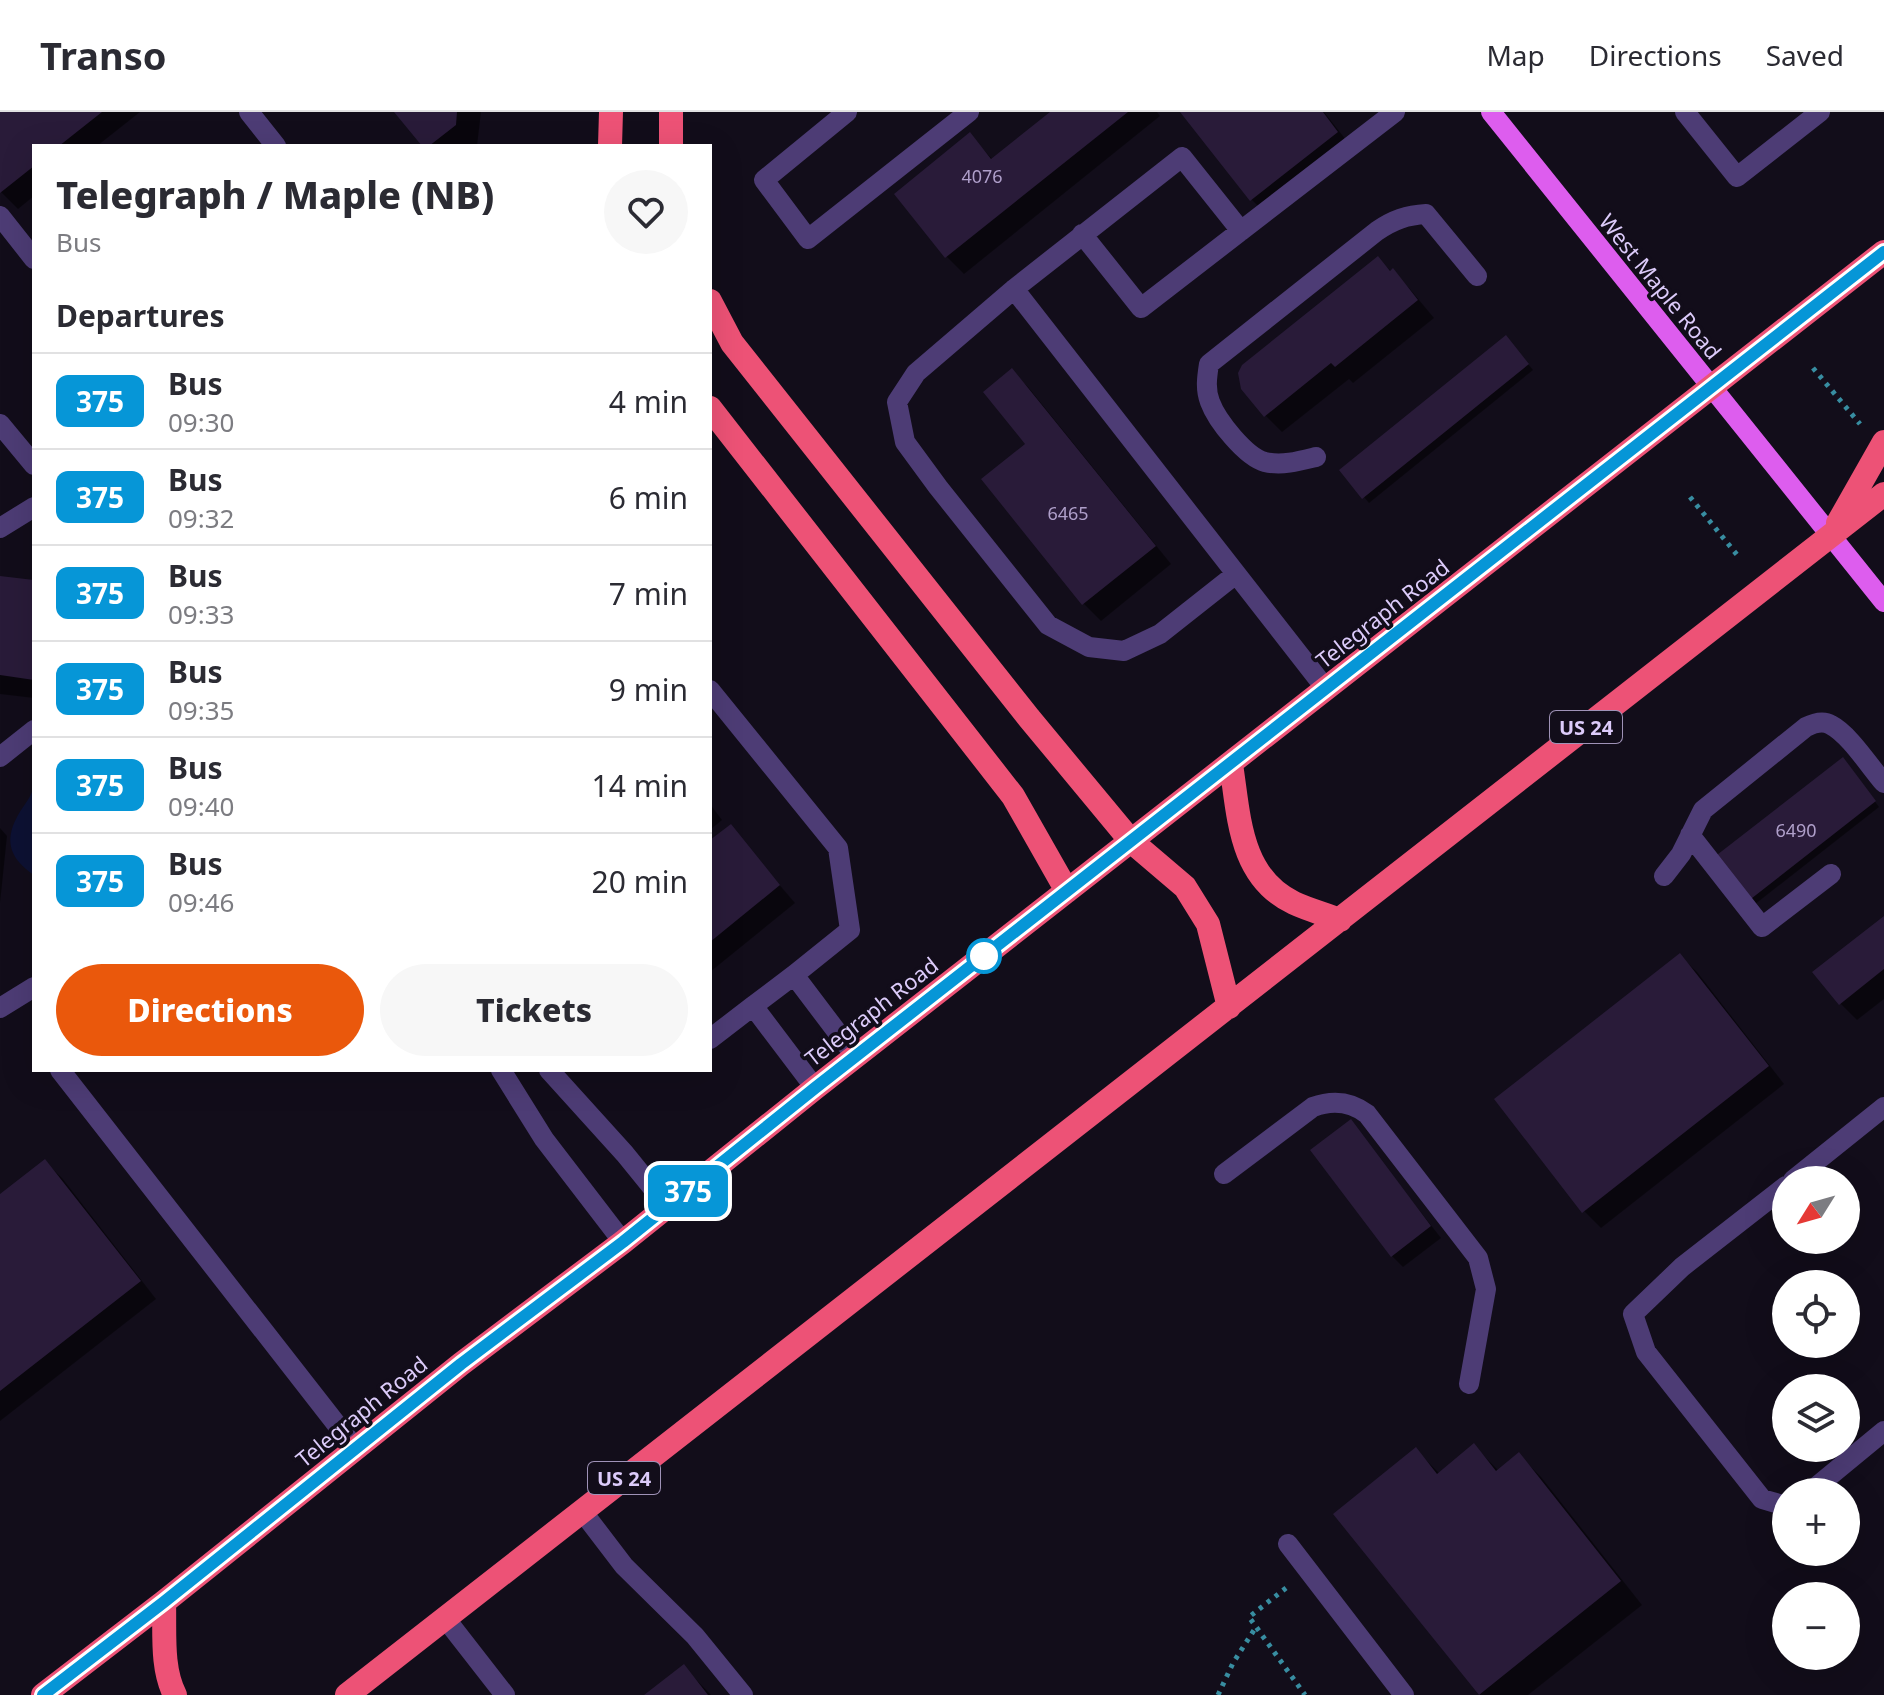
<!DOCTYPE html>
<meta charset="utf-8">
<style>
:root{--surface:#fff;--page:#f7f7f7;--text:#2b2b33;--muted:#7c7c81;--line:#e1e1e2;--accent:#ea580c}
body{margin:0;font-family:"Noto Sans",sans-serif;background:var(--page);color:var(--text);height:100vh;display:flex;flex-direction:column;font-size:30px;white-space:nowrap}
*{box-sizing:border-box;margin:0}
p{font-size:26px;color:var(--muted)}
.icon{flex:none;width:44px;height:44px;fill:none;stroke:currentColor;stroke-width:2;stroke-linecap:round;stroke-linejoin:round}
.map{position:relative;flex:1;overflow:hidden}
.panel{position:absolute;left:32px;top:32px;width:680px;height:928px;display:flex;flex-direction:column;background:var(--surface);border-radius:0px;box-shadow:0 8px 32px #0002}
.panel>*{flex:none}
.badge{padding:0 16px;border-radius:12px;font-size:28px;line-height:52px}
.needle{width:52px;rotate:233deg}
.fabs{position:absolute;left:1772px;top:1054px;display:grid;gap:16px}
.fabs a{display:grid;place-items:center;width:88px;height:88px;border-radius:50%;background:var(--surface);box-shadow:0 8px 32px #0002;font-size:40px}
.map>.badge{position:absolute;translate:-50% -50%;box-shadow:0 0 0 4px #fff}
h2{padding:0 24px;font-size:30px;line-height:72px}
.round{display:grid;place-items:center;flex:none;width:84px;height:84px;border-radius:42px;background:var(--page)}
.overview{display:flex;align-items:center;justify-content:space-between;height:136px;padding:0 24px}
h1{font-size:38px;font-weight:800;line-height:60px}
.button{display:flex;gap:16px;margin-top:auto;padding:16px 24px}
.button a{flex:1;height:92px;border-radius:48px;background:var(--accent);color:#fff;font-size:32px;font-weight:800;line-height:92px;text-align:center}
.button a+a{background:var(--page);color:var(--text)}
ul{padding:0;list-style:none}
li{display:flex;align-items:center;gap:24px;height:96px;padding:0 24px;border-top:2px solid var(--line)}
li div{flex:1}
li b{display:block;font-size:30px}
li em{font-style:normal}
li .badge{min-width:88px;font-weight:700;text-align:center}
header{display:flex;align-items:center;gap:48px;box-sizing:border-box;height:112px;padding:0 40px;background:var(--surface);border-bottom:2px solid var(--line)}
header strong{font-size:38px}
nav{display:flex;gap:44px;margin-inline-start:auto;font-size:28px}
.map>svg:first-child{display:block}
</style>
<header>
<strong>Transo</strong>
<nav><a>Map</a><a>Directions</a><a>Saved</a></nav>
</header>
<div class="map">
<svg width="1884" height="1583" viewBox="0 0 1884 1583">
<rect width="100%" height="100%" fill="#120d1a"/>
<path fill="#0d1133" d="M34 672V763C12 748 3 731 17 705 23 693 32 686 34 672Z"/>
<path fill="#0007" d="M0 0H140L97 34H34V84L18 97 0 79Z
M397 0H481L477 34H424Z
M1053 0H1157L1160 4 964 162 947 145 897 82 970 23 993 48Z
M1183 0H1324L1354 38 1269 105 1252 88Z
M1377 146 1409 176 1434 206 1353 271 1349 267 1282 320 1265 303Z
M1511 231 1533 258 1369 391 1342 359Z
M1012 259 1028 275 1171 452 1101 509 1084 492 984 368 1028 332Z
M0 466 34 470V586L0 582Z
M1848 653 1879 695 1754 793 1749 788Z
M710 692 722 708 710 718Z
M730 715 795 791 710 860V731Z
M0 716 7 724 0 791Z
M1884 806V887L1857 908 1840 891Z
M1680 844 1697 860 1784 972 1601 1116 1584 1099Z
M1350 1010 1441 1126 1403 1155 1392 1144Z
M45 1050 62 1066 156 1187 0 1309V1085Z
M1474 1334 1499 1359 1519 1343 1541 1365 1642 1493 1528 1583H1479L1336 1402 1416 1338 1440 1362Z
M684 1555 711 1583H648Z"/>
<path fill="#291b39" d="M0 0H102L59 34H34V54L0 81Z
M394 0H457L456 13 429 34H422Z
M1050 0H1128L945 146 894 82 970 20 991 47Z
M1180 0H1323L1338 20 1250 89Z
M1378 144 1390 159 1393 156 1418 188 1335 255 1331 251 1264 305 1241 277 1238 261 1242 253Z
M1506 223 1529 252 1362 387 1339 358Z
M1012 256 1156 434 1082 493 981 367 1025 332 983 280Z
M0 464 34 468V568L0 563Z
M1843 645 1876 689 1747 790 1713 746Z
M731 712 780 773 710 830V728Z
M1884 804V857L1839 893 1812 860Z
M1680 841 1769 954 1582 1101 1494 987Z
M1351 1007 1431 1114 1391 1145 1310 1038Z
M45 1047 141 1169 0 1279V1082Z
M1474 1331 1496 1359 1519 1340 1621 1469 1479 1583 1333 1402 1416 1335 1437 1362Z
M684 1552 708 1583H644Z"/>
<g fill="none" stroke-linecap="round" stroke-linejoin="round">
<path stroke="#388da1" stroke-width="5" stroke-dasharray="4 6" stroke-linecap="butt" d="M1813 256 1860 312
M1690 385 1738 444
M1286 1476 1249 1505 1305 1583
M1218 1583 1233 1551 1256 1515"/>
<path stroke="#4d3c75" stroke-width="20" d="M249 0 276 34
M847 0 764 68 808 127 969 0
M1685 0 1737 65 1820 0
M0 104 34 147
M1082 122 1141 196 1395 0
M1014 177 1326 577
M0 312 34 353
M1316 345C1300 349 1282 354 1265 350 1246 345 1217 309 1210 290 1205 277 1207 265 1209 252L1377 119C1393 108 1407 103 1426 102L1477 164
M0 416 34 395
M1236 462 1160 522 1124 539 1089 535 1048 513 938 375 905 330 897 290 916 261 1014 177 1182 45 1241 119
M710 578 838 736 850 818 794 863 856 945
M0 645 34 618
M1690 723 1762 815 1831 762
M1664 764 1681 742 1703 698 1806 615C1814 611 1823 608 1831 613 1849 622 1870 655 1884 671
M753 894 794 863
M0 896 34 875
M710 927 753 894 815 976
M60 958 355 1336
M501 958 544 1027 623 1130
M549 958 625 1042 668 1095
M1224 1062 1313 995C1332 988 1350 989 1367 1002L1478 1146 1486 1177 1469 1272
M1793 1068 1884 995
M1786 1074 1682 1155 1633 1202 1646 1240 1762 1387 1786 1394
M1810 1380 1884 1319
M582 1399 624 1454 695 1524 743 1583
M1288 1432 1404 1583
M445 1506 505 1583"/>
<path stroke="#dd5dee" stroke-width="20" d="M1491 0 1884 490"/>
<path stroke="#ed5276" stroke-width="24" d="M671 0V34
M610 34 611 0
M710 189 732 231 1029 606 1131 729 1185 775 1208 812 1229 895
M710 296 1013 684 1067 779
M1838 411 1884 330
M1231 652C1239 703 1239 765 1294 791 1309 798 1325 802 1340 808
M164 1490C165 1520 161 1556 175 1583
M43 1583 164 1490 461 1252 623 1130 815 976 1884 140
M347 1583 1884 382"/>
</g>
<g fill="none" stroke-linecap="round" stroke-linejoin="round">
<g stroke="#fff" stroke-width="18">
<path id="line" d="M43 1583 164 1490 461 1252 623 1130 815 976 1884 140"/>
</g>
<use href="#line" stroke="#0696d7" stroke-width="12"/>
</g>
<circle fill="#fff" stroke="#0696d7" stroke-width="4" cx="984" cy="844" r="16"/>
<g text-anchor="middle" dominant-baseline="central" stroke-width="7" stroke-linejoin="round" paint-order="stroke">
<g font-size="18" fill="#af9fca">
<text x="982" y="64">4076</text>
<text x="1068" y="401">6465</text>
<text x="1796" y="718">6490</text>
</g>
<g fill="#120d1a" stroke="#9f92b7" stroke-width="2">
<rect x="1550" y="599" width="72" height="32" rx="6"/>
<rect x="588" y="1350" width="72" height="32" rx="6"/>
</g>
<g font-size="20" font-weight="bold" fill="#dccbfa">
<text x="1586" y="615">US 24</text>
<text x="624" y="1366">US 24</text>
</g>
<g font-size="22" fill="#dccbfa" stroke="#120d1a">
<text transform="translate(1661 174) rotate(51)">West Maple Road</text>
<text transform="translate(1382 501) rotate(-38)">Telegraph Road</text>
<text transform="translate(871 899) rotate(-38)">Telegraph Road</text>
<text transform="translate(361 1299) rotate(-39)">Telegraph Road</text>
</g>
</g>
</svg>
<div class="fabs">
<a><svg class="needle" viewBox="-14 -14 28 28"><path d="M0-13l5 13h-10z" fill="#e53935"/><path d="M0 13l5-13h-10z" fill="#7c7c81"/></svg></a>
<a><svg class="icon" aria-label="locate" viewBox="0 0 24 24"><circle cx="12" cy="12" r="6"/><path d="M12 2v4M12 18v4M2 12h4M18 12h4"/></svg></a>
<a><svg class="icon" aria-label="layers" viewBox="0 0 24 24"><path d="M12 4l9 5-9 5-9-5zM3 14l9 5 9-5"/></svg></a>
<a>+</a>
<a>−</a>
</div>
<b class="badge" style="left:688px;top:1079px;background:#0696d7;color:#fff">375</b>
<section class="panel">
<div class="overview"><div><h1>Telegraph / Maple (NB)</h1><p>Bus</p></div><a class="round"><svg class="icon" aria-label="heart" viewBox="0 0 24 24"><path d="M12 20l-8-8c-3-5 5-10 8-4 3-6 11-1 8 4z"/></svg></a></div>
<h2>Departures</h2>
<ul>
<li><span class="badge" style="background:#0696d7;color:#fff">375</span><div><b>Bus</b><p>09:30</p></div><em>4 min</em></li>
<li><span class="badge" style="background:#0696d7;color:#fff">375</span><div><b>Bus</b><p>09:32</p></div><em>6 min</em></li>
<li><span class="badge" style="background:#0696d7;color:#fff">375</span><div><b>Bus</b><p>09:33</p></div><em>7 min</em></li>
<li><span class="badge" style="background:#0696d7;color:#fff">375</span><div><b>Bus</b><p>09:35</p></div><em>9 min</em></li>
<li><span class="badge" style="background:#0696d7;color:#fff">375</span><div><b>Bus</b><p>09:40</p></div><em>14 min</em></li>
<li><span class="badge" style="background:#0696d7;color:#fff">375</span><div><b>Bus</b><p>09:46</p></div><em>20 min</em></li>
</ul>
<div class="button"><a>Directions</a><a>Tickets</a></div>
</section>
</div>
